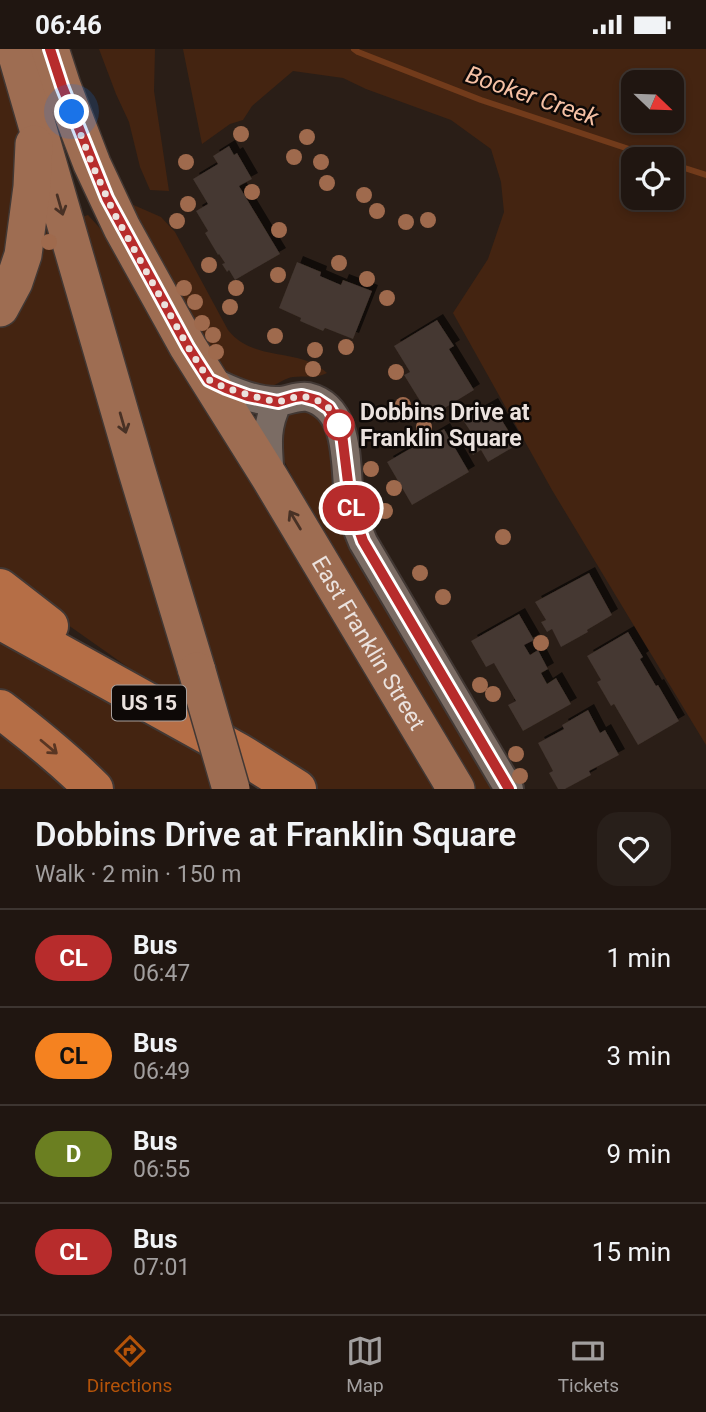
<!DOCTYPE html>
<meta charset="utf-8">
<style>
:root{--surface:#201611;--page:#281f1a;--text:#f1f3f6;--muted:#a29f9f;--line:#3d3531;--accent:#b45309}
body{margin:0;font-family:Roboto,sans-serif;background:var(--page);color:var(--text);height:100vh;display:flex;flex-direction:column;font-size:26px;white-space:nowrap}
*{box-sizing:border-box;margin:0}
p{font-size:23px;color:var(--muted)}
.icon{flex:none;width:38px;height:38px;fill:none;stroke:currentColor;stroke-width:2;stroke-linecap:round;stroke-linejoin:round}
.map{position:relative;height:740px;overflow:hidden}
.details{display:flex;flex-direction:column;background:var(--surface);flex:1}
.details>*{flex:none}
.badge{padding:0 14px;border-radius:23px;font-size:24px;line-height:46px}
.needle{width:46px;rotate:113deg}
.buttons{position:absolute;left:621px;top:21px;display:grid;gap:14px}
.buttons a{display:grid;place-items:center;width:63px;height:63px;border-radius:14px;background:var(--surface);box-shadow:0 4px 10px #0003,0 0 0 2px var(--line);font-size:35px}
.you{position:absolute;width:35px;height:35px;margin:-18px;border:5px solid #fff;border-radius:50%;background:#1a73e8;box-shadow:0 0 0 10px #1a73e833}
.map>.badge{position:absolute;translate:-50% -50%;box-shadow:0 0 0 4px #fff}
.round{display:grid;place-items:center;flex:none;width:74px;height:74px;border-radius:21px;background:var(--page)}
.head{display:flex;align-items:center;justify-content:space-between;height:119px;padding:0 35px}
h1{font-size:33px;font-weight:600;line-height:52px}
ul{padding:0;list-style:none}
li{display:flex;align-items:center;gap:21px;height:98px;padding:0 35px;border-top:2px solid var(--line)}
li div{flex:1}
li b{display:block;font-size:26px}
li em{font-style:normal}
li .badge{min-width:77px;font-weight:700;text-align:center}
.status{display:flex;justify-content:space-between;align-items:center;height:49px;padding:0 35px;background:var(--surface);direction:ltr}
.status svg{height:19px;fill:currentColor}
.tab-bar{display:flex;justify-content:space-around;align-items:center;height:98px;border-top:2px solid var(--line);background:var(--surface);font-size:19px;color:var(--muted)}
.tab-bar a{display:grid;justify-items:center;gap:4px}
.tab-bar .selected{color:var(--accent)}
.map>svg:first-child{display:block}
</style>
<div class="status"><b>06:46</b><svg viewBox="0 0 49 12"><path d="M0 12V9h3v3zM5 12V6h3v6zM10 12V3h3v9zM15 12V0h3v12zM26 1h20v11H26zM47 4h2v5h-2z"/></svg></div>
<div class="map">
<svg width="706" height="740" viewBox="0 0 706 740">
<defs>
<filter id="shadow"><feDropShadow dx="6" dy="-6" stdDeviation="0" flood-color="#0009"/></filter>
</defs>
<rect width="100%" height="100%" fill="#2a1e17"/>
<path fill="#442411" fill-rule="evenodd" d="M0 0 23 89 0 246Z
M99 0H155L154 42 169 142 150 141 140 118 129 73 116 45Z
M183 0H706V696L552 441 453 264 488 210 504 163 501 133 491 100 451 71 366 40 343 29 293 22 252 57 243 71 230 75 202 95ZM672 33V72H634V33ZM634 110H672V149H634Z
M42 149 171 598 180 636 190 662 0 528V273Z
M129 154 161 168 175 183 228 281C254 314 300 298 327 324 316 330 305 326 293 328 285 329 280 334 272 337 252 346 236 332 220 321Z
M88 166 116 197 441 740H318L229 683 79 169Z
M296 358 325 370 337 431 498 740H468L344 533 275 393V376Z
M0 588 200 701 212 740H107L0 647Z
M0 676 75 740H0Z"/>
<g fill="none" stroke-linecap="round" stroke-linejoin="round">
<path stroke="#723b1b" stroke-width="6" d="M354 0 358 3 481 51 659 110
M672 115 706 126"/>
</g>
<path fill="#443730" filter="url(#shadow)" d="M229 97 234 106 237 104 252 130 239 137 280 205 235 231 229 221 227 223 222 215 225 214 219 205 218 206 205 184 208 182 196 162 208 155 193 130 218 115 213 107Z
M297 213 321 223 320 227 341 236 343 231 372 242 353 290 325 279 323 282 300 272 301 269 279 259Z
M437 271 454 297 449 300 474 341 430 368 404 326 410 323 394 297Z
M492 355 517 396 488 413 481 401 473 406 463 388 471 383 463 371Z
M444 380 469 423 412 456 387 413Z
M589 524 612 566 587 581 588 583 561 598 552 580 547 583 541 573 546 571 535 553Z
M519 565 534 591 524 596 530 606 538 601 548 620 541 624 547 635 556 629 571 655 523 682 508 656 516 652 495 616 494 614 486 618 471 592Z
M628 583 643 608 640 610 656 637 658 636 679 672 638 696 614 655 611 657 597 633 601 631 587 607Z
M588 661 600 684 605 681 619 706 589 722 591 726 565 740H558L549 724 553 722 538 694 564 680 562 676Z"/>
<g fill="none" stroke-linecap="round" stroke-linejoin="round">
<g stroke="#423834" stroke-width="32">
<path id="minor" d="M209 331C229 341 253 352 276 352 287 353 296 346 308 348 353 359 344 421 350 457 353 469 358 481 363 493L509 740
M270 429C268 400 264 379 278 353"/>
</g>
<g stroke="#423834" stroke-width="40">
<g id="major">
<path d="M15 0 136 419 197 622"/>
<path id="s1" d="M50 0 62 37 92 115 122 179 188 298 270 429 456 740"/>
<path d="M0 259 14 233 23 206 32 138 34 95"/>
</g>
</g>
<g stroke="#423834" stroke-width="42">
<path id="highway" d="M0 539 49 577
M0 571 238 703 297 740
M0 660C33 685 65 711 94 740"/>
</g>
<use href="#minor" stroke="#7b6c64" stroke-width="28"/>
<use href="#major" stroke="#9e6d52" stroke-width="37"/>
<use href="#highway" stroke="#b56e46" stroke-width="38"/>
<g stroke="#423834" stroke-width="40" stroke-linecap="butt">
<path id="major-bridge" d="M197 622 231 740"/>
</g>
<use href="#major-bridge" stroke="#9e6d52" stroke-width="37"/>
</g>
<g fill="#9f6a4d">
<circle cx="241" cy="85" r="8"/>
<circle cx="307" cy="88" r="8"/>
<circle cx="294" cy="108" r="8"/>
<circle cx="186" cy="113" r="8"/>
<circle cx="321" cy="113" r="8"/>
<circle cx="327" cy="134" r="8"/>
<circle cx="252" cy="143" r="8"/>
<circle cx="364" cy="146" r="8"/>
<circle cx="188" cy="155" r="8"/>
<circle cx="377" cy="162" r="8"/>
<circle cx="428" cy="171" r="8"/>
<circle cx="177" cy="172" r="8"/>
<circle cx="406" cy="173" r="8"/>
<circle cx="279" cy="181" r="8"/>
<circle cx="49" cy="193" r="8"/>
<circle cx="339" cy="214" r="8"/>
<circle cx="209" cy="216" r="8"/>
<circle cx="278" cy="226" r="8"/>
<circle cx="367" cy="230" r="8"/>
<circle cx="184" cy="239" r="8"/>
<circle cx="236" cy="239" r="8"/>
<circle cx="387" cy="249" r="8"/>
<circle cx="195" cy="253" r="8"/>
<circle cx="230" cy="258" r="8"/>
<circle cx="202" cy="274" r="8"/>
<circle cx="213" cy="286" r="8"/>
<circle cx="275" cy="287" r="8"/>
<circle cx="346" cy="298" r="8"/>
<circle cx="315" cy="301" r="8"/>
<circle cx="216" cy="303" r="8"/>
<circle cx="313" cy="320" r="8"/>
<circle cx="396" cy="323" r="8"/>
<circle cx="403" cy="356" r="8"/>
<circle cx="424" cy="378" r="8"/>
<circle cx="371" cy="420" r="8"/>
<circle cx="394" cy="439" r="8"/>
<circle cx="385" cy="462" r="8"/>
<circle cx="503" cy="488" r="8"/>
<circle cx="420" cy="524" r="8"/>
<circle cx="443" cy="548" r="8"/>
<circle cx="541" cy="594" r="8"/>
<circle cx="480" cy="636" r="8"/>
<circle cx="493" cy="645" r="8"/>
<circle cx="516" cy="705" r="8"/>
<circle cx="520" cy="727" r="8"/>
</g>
<defs><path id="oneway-shaft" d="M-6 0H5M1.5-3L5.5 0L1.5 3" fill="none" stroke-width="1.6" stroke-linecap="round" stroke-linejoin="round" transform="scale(1.75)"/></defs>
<g stroke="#483125">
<use href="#oneway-shaft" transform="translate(60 156) rotate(74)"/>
<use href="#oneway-shaft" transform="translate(123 374) rotate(74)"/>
<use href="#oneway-shaft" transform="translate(295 471) rotate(-121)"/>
</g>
<use stroke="#593623" href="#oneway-shaft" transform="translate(49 698) rotate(40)"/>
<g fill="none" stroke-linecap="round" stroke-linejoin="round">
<g stroke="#fff" stroke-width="16">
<path id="line" d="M50 0 62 37 107 149 188 298 209 331 226 339 248 347 278 353 295 348 302 347 317 351 329 359 339 376 342 385 351 458 363 492 509 740"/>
</g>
<use href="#line" stroke="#b72c2c" stroke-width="10"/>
<path stroke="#ebe2de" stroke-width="7" stroke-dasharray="0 12.6" d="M72 63 92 115 114 164 188 298 209 331 226 339 263 350 278 353 295 348 302 347 317 351 329 359 339 376"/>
</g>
<circle fill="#fff" stroke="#b72c2c" stroke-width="3.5" cx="339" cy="376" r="14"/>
<g text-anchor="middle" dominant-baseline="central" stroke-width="5" stroke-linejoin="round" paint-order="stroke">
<rect fill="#0e0907" stroke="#a9a19e" stroke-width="2" x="112" y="636.5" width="74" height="35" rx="5"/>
<g font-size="21" font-weight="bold" fill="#ebe2de">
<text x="149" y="654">US 15</text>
</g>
<g font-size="23" font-weight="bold" fill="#ebe2de" stroke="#0e0907" text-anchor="start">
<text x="360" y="363">Dobbins Drive at<tspan x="360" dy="26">Franklin Square</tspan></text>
</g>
<g font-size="23" fill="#ebe2de" stroke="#0e0907">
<text stroke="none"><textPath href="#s1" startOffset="676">East Franklin Street</textPath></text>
</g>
<g font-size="24" font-style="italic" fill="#f5c0a4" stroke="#0e0907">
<text transform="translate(532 47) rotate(19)">Booker Creek</text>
</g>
</g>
</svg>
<div class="buttons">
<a><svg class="needle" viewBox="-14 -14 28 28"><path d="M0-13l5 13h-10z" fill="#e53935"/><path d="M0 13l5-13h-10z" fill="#a29f9f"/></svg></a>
<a><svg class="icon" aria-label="locate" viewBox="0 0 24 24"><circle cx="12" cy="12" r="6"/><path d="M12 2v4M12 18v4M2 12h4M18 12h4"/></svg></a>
</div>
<div class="you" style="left:72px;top:63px"></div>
<b class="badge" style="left:351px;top:459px;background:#b72c2c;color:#fff">CL</b>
</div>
<section class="details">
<div class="head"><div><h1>Dobbins Drive at Franklin Square</h1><p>Walk · 2 min · 150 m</p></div><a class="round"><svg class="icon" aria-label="heart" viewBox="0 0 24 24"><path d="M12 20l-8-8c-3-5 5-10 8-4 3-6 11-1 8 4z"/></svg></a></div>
<ul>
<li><span class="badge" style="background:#b72c2c;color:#fff">CL</span><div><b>Bus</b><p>06:47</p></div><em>1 min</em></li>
<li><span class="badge" style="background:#f58220;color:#111">CL</span><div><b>Bus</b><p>06:49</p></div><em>3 min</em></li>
<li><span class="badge" style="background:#6b7f21;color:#fff">D</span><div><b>Bus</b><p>06:55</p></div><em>9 min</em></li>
<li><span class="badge" style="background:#b72c2c;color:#fff">CL</span><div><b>Bus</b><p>07:01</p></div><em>15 min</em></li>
</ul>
</section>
<nav class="tab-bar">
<a class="selected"><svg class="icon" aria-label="directions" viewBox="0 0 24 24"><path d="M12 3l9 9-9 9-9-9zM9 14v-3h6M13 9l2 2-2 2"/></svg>Directions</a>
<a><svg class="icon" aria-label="map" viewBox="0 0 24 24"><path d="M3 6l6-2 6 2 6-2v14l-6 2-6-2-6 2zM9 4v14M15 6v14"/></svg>Map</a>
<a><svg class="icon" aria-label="tickets" viewBox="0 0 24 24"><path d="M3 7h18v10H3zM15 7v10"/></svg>Tickets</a>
</nav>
